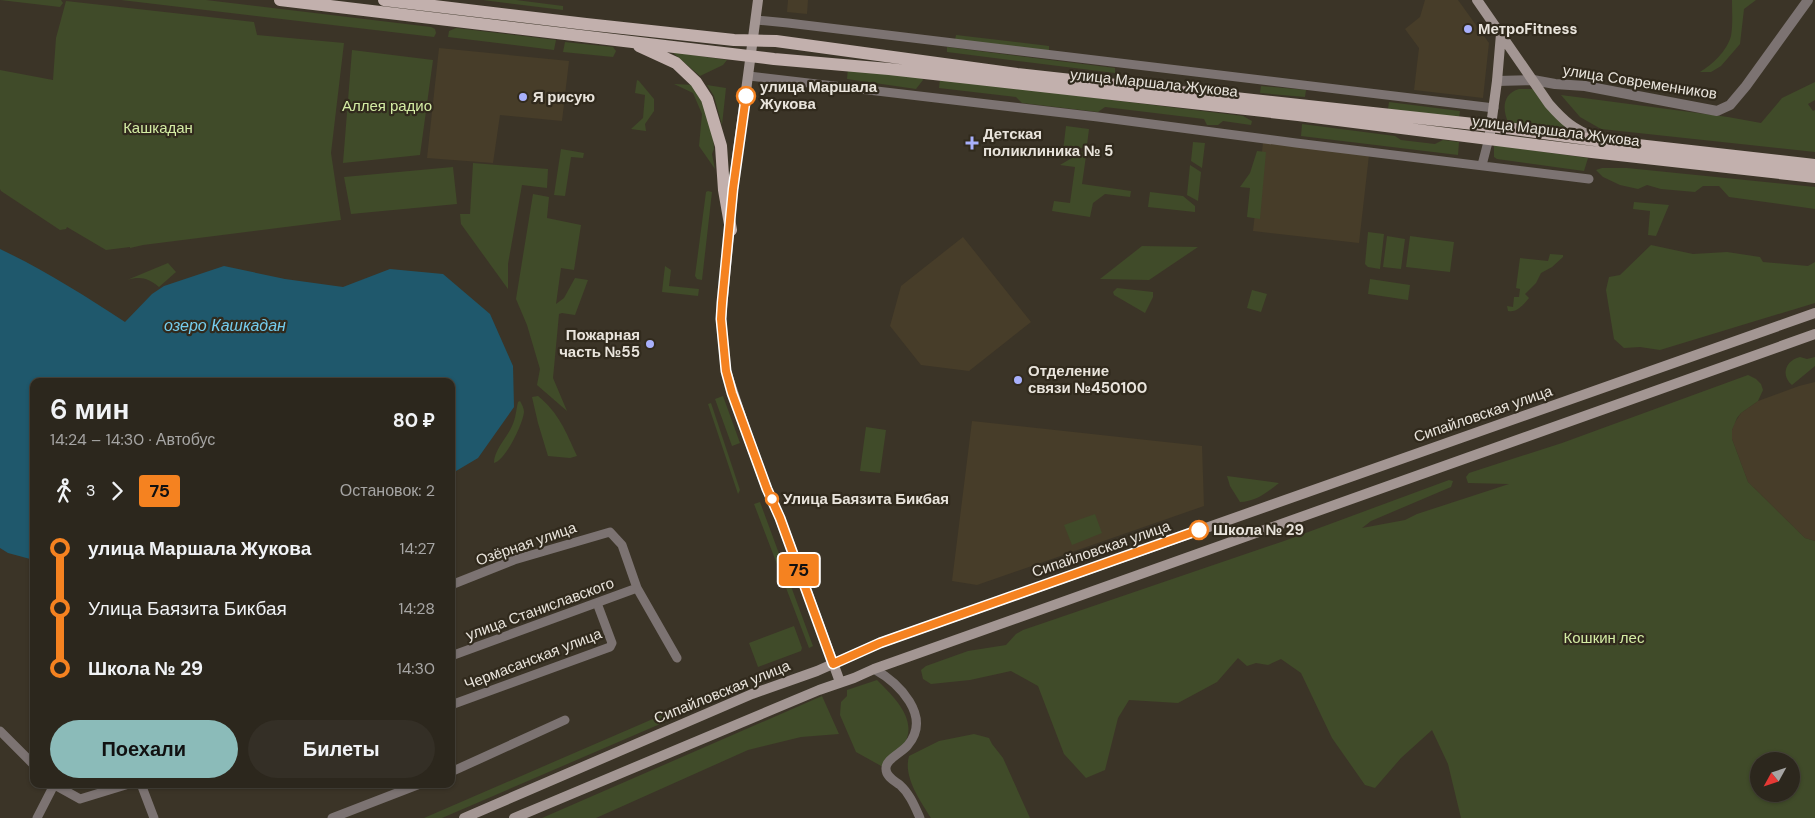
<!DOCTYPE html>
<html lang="ru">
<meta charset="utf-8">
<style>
:root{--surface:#2c271d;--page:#342f26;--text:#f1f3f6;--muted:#a6a5a4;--line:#48443b;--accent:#8bbbb9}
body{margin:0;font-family:"DM Sans",sans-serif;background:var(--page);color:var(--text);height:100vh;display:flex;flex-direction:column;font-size:19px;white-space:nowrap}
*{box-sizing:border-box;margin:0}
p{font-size:16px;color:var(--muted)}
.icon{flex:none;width:28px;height:28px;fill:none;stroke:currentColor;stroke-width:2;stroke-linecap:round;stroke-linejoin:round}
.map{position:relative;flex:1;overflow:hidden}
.drawer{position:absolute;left:30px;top:378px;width:425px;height:410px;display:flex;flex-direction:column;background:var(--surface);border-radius:10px;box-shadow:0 1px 4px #0004,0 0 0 1px var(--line)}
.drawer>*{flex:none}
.badge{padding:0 10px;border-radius:4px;font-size:18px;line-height:32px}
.needle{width:32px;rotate:230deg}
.tools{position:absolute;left:1750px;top:752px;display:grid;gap:10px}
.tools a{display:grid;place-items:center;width:50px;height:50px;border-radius:50%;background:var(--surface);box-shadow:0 1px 4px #0004,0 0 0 1px var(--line);font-size:25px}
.map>.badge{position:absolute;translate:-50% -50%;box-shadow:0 0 0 2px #fff}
.legs{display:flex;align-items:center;gap:8px;height:55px;padding:0 20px;font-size:16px}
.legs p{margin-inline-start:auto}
.headline{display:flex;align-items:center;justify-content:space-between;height:85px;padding:0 20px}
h1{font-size:28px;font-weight:600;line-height:38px}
.action{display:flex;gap:10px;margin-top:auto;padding:10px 20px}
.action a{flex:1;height:58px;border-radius:30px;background:var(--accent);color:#111;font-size:20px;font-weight:600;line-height:58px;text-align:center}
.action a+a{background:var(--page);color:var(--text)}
ul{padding:0 20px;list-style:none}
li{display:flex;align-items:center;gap:18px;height:60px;font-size:19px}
li i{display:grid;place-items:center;width:8px;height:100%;margin:0 6px;background:currentColor}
li i::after{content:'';width:12px;height:12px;margin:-6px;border:4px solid;border-radius:50%;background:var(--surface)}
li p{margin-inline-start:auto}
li:first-child i{background:linear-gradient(#0000 50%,currentColor 0)}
li:last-child i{background:linear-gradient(currentColor 50%,#0000 0)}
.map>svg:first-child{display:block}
</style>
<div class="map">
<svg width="1815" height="818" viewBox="0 0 1815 818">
<rect width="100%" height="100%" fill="#3b3427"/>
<path fill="#473d29" d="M788 0H808L807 14 787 12Z
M1425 0H1458L1489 43 1483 98 1414 90 1419 48 1405 29 1420 17Z
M439 48 569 61 562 121 500 115 493 163 427 158Z
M1263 143 1369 155 1359 243 1253 231Z
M963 237 1031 322 969 371 921 365 890 326 901 286Z
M1815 382V541L1805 538 1748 482 1732 439V430L1734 424 1741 413 1758 401 1799 386Z
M972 421 1202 446 1204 506 977 585 952 581Z"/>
<path fill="#404b29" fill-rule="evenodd" d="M0 0H61L63 3 60 7Z
M121 0H206L431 27 435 29 436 33 434 37Z
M483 0H516L563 6V10Z
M1732 0H1756L1744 9 1740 44 1721 66 1711 72H1700C1712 65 1727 51 1731 36 1733 25 1732 11 1732 0Z
M66 1 254 22 257 35 344 43 331 153 341 220 143 245 130 248V247L106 250 67 227 66 229 60 230 1 191 0 189V70L53 80 56 38Z
M456 28 556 40 554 50 448 37 449 31Z
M956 35 1049 46V51L955 40Z
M565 42 613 47 616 51 613 57 563 52Z
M947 47 1115 68V73L947 52Z
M352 50 433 60 420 155 343 163Z
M672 52 727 60 723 65 700 76Z
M848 68 922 78 923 80 916 89 847 79Z
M940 79 1243 116 1252 121 1251 125 1223 121 1218 125H1207L1204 119 1105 107 1098 112 1022 103 1016 97 939 88Z
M637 80 639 81 654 99V111L645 124 646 131 631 129 643 118 645 95 635 93Z
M1815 82V100L1808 104 1813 111 1815 110V152L1601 129 1580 117 1561 95 1728 117 1761 123 1782 98Z
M674 84 694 85 702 98 713 134 714 149 712 154 715 169 699 146 702 114 693 93Z
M707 85 726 88 722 125 714 96Z
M1261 86 1306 90 1305 97 1260 93Z
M1519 89H1535L1575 134 1509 124C1502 110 1502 94 1519 89Z
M1389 102 1460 111 1459 118 1388 109Z
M1302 124 1395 136 1401 140 1435 144 1443 140 1459 142 1458 155 1301 136Z
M1066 126 1089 129 1087 145 1062 159Z
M1193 142 1205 143 1202 168 1191 161Z
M1494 145 1588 158 1584 171 1497 159 1494 157Z
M561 149 584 153 583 158 571 157 565 196 554 195Z
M1087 149 1082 184 1131 191 1130 197 1105 194 1093 203 1090 217 1052 211 1054 201 1070 203 1075 167 1060 165Z
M1257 151 1266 152 1260 219 1247 217 1250 188 1240 187 1250 173Z
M473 163 548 169 547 188 522 185 508 264V289L461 224 460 214H470Z
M1190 165 1201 172 1198 201 1187 195Z
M453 167 457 204 351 214 344 177Z
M1602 168H1627L1815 187V209L1729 197 1719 186H1703L1695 192 1661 189 1647 185 1638 189 1620 185 1603 177 1596 170Z
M708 191 712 192 702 280 697 279 695 276 706 192Z
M1150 192 1183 196 1195 206V212L1148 207Z
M533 194 549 197 547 218 581 225 574 270 561 268 556 304 564 298 575 278 588 280 575 315 562 313 559 314 553 378 567 411 537 385 540 369 527 325 516 299Z
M1634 202 1669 205 1656 236 1648 235 1650 211 1633 209Z
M1368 232 1384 234 1380 269 1368 267 1365 264Z
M1387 236 1405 239 1401 269 1383 267Z
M1410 236 1454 242 1450 272 1406 267Z
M1651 245 1693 254 1727 252 1760 257 1763 262 1808 266 1815 262V303L1660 350 1640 347 1624 348 1614 339 1606 290 1609 277 1620 275Z
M1142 246 1198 247 1149 280 1100 279Z
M1550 254 1563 255V257L1552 267 1541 273 1536 283 1525 294 1529 298C1523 305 1517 313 1508 311L1507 306 1513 307 1514 297H1519L1520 289 1516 288 1520 258 1548 261Z
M168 263 176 272 159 287C148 278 141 276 127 280Z
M665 266 671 270 669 286 699 289 698 296 662 292Z
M1370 279 1410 285 1408 300 1368 294Z
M1117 288 1153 292V297L1145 313 1114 295 1113 292Z
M1252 290 1267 294 1261 312 1247 308Z
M1800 357 1807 359 1815 357V366L1792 385C1780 375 1786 360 1800 357Z
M1748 375 1756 379 1761 384 1763 390 1758 401 1741 413 1737 418 1732 430V439L1748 482 1805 538 1815 541V818H1461L1448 764 1432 730 1401 758 1375 788 1365 785 1332 738 1301 673 1281 659 1268 665 1256 663 1247 666 1238 658 1217 682 1178 703 1129 700 1118 718 1105 770 1086 778 1064 754 1038 686 1011 671 970 680 931 684 923 679 921 670 926 666 968 651 1006 645 1016 634 1023 630 1284 541 1449 480 1453 481 1451 487 1371 521 1362 528 1405 520 1417 514 1509 484 1468 483 1466 477 1469 473 1562 443ZM1759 761H1791V794H1759Z
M538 396C559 413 566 432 577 456L570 458 548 456 538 423 532 397Z
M723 396 740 443 732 446 715 399Z
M520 401C522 405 524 408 524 412 523 424 505 461 494 463 494 450 507 438 512 426 516 418 516 410 518 402Z
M711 403 740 490 738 494 708 404Z
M866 427 886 430 880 473 860 471Z
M1227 476 1279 483C1268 492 1255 502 1240 502L1230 486Z
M760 502 813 646 809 648 754 504Z
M1095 514 1102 533 1072 545 1064 525Z
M794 626 802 648 801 651 758 667 749 643Z
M877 680C894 697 921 722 902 747 897 754 889 760 883 767L856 752 840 715 841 702 847 696V690Z
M736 683 739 690 442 818H424Z
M822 696 839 734 801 737 748 750 596 818H542Z
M974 734 989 738 992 744 1003 758 1030 818H931C920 800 903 777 909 756L939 741Z"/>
<path fill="#1f586c" d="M0 249C44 270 84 295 125 322L152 294 164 286 224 266 285 279 343 287 390 269 443 274 490 314 513 366 514 407 478 458 451 474V381H34V560L8 553 0 548Z"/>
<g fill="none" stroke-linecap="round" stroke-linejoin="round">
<path stroke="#7c7372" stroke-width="9" d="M756 20 788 23 1494 108
M749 76 1098 117 1296 143 1589 179
M1482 165 1489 138
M451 585 514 560 610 532 622 545 637 588 677 658
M451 656 637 588
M874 669C899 683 932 716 908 745 902 753 885 759 886 769 886 777 895 781 900 785 910 794 915 807 920 818
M451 705 610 647 612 643 597 603
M0 731 34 765
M451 772 565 720
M53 784 80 799 129 784
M141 784 154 818
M37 818 54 785
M332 818 420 784"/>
<path stroke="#7c7372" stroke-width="10" d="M1497 81 1533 80 1555 84 1585 86 1717 111 1730 105 1746 86 1808 0"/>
<path stroke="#a39693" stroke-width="10" d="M758 0 733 189 724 287 721 319 726 371 747 434 767 489 780 518 840 682
M1477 0 1549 104C1564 121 1573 129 1594 137
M1490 133 1497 81 1501 34
M464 818 752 694 817 671 880 643 1815 313
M514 818 819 690 854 678 874 669 1815 334"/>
<path stroke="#c2b0ad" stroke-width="12" d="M280 0 774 59 889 69 1298 115 1592 152 1815 177
M384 0 586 24 734 40 776 41 1017 74 1492 126 1602 141 1815 165
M639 46 676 63 696 82 707 99 721 146 724 190 731 230"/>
</g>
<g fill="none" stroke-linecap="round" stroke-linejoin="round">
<g stroke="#fff" stroke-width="11">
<path id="line-1" d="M746 96 733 189 722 303 721 319 726 371 732 393 767 489 780 518 833 664 880 643 1199 530"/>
</g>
<use href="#line-1" stroke="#f58220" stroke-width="8"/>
</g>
<g fill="#a8b0fc" stroke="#312a1d" stroke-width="2">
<circle cx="1468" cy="29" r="5"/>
<circle cx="523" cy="97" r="5"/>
<path d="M969.5 135.5h5v5h5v5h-5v5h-5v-5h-5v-5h5z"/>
<circle cx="650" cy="344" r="5"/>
<circle cx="1018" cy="380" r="5"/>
</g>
<g fill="#fff" stroke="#f58220" stroke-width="2.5">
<circle cx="746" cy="96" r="9"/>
<circle cx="772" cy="499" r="6"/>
<circle cx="1199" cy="530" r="9"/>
</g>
<g text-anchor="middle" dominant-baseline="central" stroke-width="4.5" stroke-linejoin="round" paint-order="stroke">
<g font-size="15" font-weight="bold" fill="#e9e4dc" stroke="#312a1d" text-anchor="start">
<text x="1478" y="29">МетроFitness</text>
<text x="533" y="97">Я рисую</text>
<text x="983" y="134">Детская<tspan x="983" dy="17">поликлиника № 5</tspan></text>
<text x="640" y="335" text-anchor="end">Пожарная<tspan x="640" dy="17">часть №55</tspan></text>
<text x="1028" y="371">Отделение<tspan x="1028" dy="17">связи №450100</tspan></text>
</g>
<g font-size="15" fill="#e9e4dc" stroke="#312a1d">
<text transform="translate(1640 82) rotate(9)">улица Современников</text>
<text transform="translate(1154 83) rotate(6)">улица Маршала Жукова</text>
<text transform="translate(1556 131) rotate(7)">улица Маршала Жукова</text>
<text transform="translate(1483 414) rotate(-19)">Сипайловская улица</text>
<text transform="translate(526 544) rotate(-19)">Озёрная улица</text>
<text transform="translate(1101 549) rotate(-19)">Сипайловская улица</text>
<text transform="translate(540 609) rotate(-20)">улица Станиславского</text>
<text transform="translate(533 659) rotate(-21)">Чермасанская улица</text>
<text transform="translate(722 692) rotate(-22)">Сипайловская улица</text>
</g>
<g font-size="15" font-weight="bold" fill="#e9e4dc" stroke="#312a1d" text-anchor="start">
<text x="760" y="87">улица Маршала<tspan x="760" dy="17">Жукова</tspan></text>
<text x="783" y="499">Улица Баязита Бикбая</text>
<text x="1213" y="530">Школа № 29</text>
</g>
<g font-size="15" fill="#d4eca4" stroke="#312a1d">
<text x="387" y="106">Аллея радио</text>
<text x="158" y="128">Кашкадан</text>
<text x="1604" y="638">Кошкин лес</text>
</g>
<g font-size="16" font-style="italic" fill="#74cced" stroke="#312a1d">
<text x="225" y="325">озеро Кашкадан</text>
</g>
</g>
</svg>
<div class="tools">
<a><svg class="needle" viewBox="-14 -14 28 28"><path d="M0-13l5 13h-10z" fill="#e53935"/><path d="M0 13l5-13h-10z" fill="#a6a5a4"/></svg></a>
</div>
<b class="badge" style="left:799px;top:570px;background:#f58220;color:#111">75</b>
<section class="drawer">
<div class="headline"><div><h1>6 мин</h1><p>14:24 – 14:30 · Автобус</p></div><b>80 ₽</b></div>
<div class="legs"><svg class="icon" aria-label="walk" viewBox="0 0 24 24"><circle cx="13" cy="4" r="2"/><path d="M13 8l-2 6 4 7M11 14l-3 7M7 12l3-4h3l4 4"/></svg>3<svg class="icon" aria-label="forward" viewBox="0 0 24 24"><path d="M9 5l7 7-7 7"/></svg><b class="badge" style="background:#f58220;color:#111">75</b><p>Остановок: 2</p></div>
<ul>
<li><i style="color:#f58220"></i><b>улица Маршала Жукова</b><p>14:27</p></li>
<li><i style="color:#f58220"></i><span>Улица Баязита Бикбая</span><p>14:28</p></li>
<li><i style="color:#f58220"></i><b>Школа № 29</b><p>14:30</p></li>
</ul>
<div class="action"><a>Поехали</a><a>Билеты</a></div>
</section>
</div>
